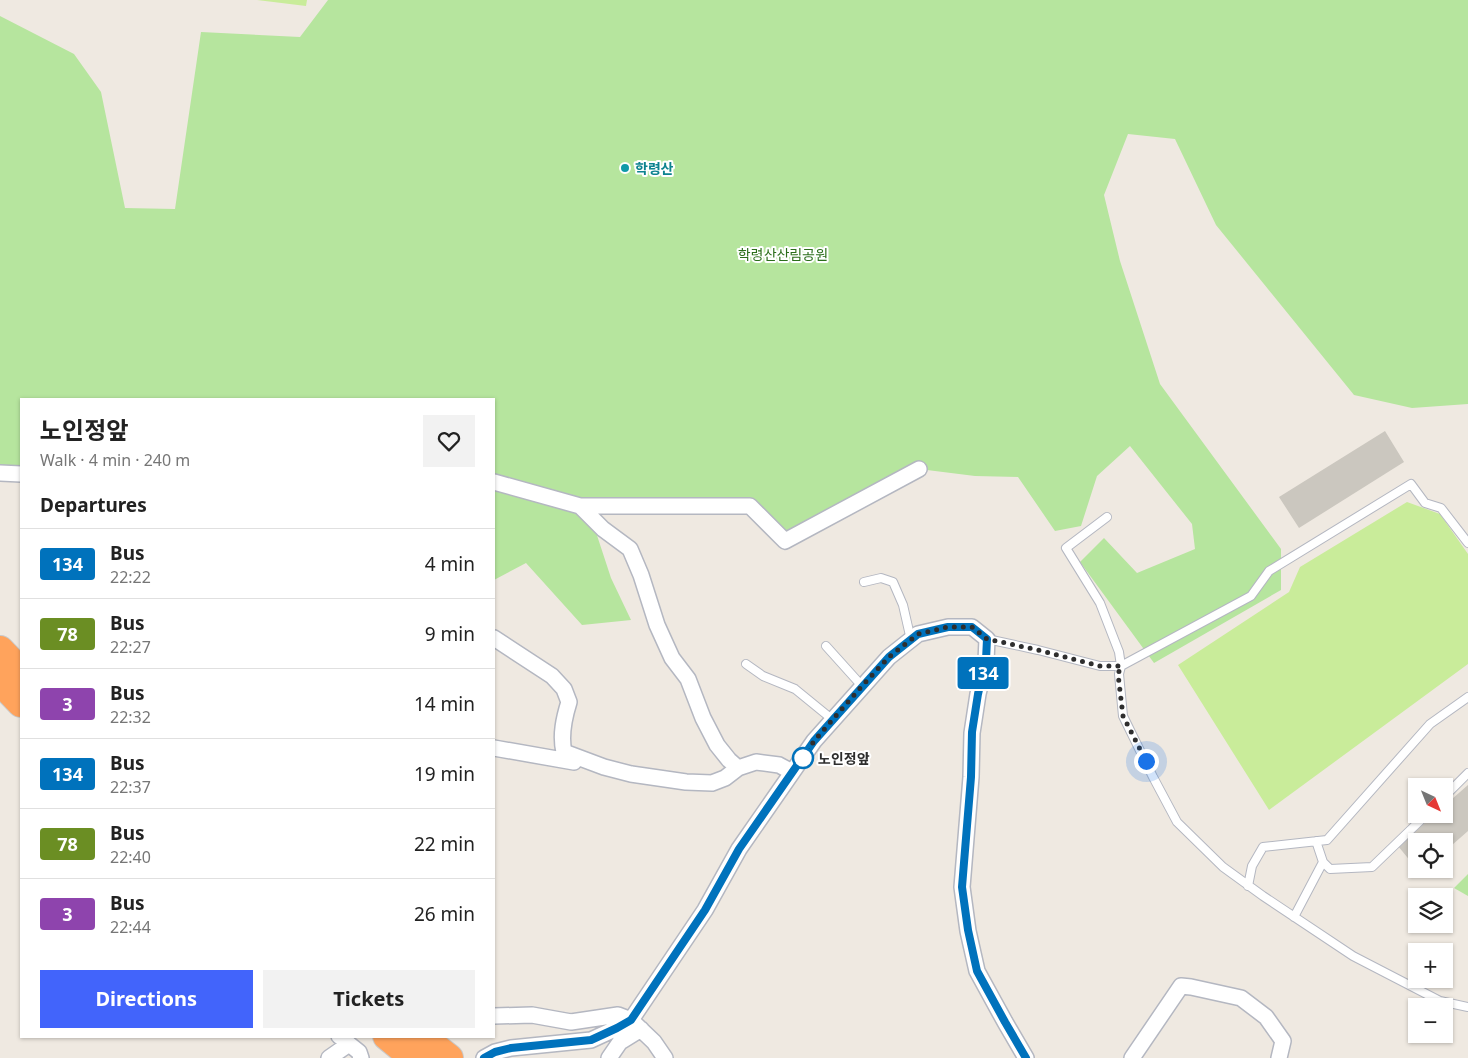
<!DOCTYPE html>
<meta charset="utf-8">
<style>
:root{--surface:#fff;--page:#f2f2f2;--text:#222;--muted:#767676;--line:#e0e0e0;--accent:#4264fb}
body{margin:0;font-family:"Noto Sans","Noto Sans KR",sans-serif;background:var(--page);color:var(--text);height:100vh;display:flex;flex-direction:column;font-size:19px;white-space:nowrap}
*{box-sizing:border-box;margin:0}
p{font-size:16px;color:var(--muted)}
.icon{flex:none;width:28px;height:28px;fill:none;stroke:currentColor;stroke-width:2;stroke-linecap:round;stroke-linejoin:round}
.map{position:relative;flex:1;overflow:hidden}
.details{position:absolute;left:20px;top:398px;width:475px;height:640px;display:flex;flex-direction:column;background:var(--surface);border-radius:0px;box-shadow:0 1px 4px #0004}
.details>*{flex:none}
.badge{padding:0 10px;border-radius:4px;font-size:18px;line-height:32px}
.needle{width:32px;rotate:137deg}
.fabs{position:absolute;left:1408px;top:778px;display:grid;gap:10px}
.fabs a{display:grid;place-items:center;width:45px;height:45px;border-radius:0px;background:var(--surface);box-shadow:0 1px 4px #0004;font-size:25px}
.you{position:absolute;width:25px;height:25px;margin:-12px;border:4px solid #fff;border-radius:50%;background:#1a73e8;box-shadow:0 0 0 8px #1a73e833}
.map>.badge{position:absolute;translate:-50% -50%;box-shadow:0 0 0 2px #fff}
h2{padding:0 20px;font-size:19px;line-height:45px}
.round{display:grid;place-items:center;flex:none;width:52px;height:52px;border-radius:0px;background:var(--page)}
.headline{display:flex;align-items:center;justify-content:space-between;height:85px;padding:0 20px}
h1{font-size:24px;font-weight:700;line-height:38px}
.action{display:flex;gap:10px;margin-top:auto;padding:10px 20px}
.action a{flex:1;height:58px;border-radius:0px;background:var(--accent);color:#fff;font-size:20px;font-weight:700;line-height:58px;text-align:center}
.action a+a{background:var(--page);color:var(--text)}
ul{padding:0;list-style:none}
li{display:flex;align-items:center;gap:15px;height:70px;padding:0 20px;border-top:1px solid var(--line)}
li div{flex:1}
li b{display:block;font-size:19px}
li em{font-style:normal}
li .badge{min-width:55px;font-weight:700;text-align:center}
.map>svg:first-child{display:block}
</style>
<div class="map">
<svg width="1468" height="1058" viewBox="0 0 1468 1058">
<rect width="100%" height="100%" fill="#efe9e1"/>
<path fill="#b6e59e" d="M328 0H1468V404L1412 408 1354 395 1216 225 1175 139 1128 134 1104 195 1120 261 1160 384 1281 549V590L1154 663 1080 562 1104 538 1137 573 1195 549 1192 524 1130 446 1097 476 1081 526 1055 531 1018 477 975 476 919 469 785 541 749 506 589 511 611 578 631 620 582 625 526 563 494 580V399H21V473L0 470V16L74 54 101 92 125 208 175 209 201 32 300 37Z
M1468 874V896L1454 888Z"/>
<path fill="#c9ec9a" d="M257 0H307L306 6Z
M1407 502 1440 514 1468 554V664L1269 810 1178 665 1289 592 1300 567Z"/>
<path fill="#cbc7bf" d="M1385 431 1404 462 1299 528 1279 497Z
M1468 785V831L1444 852V841H1416V868L1398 846 1435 814H1444V806Z"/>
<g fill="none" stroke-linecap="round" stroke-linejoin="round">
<g stroke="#b4b7c1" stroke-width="10">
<path id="service" d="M1107 517 1066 548 1100 603 1119 652 1121 666 1119 674 1123 716 1153 777 1177 822 1223 867 1263 896 1353 956 1440 1001 1468 1007
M864 582 881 578 893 582 903 605 911 640
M987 639 1038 650 1100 666H1121L1251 596 1269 571 1411 484 1425 503 1441 508 1468 543
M826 646 862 686
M746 664 763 676 795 689 833 720
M1444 797 1468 773
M1316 841 1323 862
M1248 886 1252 866 1263 847 1327 840 1430 724 1468 697
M1294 917 1323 862 1330 869 1372 867 1427 814"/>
</g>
<g stroke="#b4b7c1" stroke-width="18">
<path id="minor" d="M0 473 21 474
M494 482 580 506H750L785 541 919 469
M580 506 603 529 630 549 641 575 657 625 672 658 688 679 703 718 717 745 729 760 738 768
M494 638 552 676 564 689 569 702C564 718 560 735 564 752L604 767 631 774 686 782 712 783 725 778 738 768 756 762 779 765 792 772
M494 748 574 762
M494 1016 532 1015 571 1022 618 1015 631 1020 654 1042 665 1058
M339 1036 359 1052 361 1058
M329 1058 349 1044
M484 1058 495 1052 511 1048 591 1040 617 1028 631 1020 705 910 739 849 814 741 889 657 918 634 948 627H972L987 639 986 661 978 694 972 733 971 777 962 887 968 931 977 971 1005 1022 1026 1058
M609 1058 620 1042 641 1029
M1132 1058 1181 986 1191 987 1241 998 1266 1017 1283 1041 1279 1058"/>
</g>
<g stroke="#c9c9c9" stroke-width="30">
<path id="motorway" d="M0 650 21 672
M0 681 21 703
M387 1036 414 1058
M421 1036 449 1058"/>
</g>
<use href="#service" stroke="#fff" stroke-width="8"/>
<use href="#minor" stroke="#fff" stroke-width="15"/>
<use href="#motorway" stroke="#ffa35c" stroke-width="28"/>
</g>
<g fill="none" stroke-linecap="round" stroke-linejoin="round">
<g stroke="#fff" stroke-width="11">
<path id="line" d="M484 1058 495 1052 511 1048 591 1040 617 1028 631 1020 705 910 739 849 814 741 889 657 918 634 948 627H972L987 639 986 660 978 694 972 732 971 777 962 887 968 930 977 971 1005 1022 1026 1058"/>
</g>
<use href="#line" stroke="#0072bc" stroke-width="8"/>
<path stroke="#2e2e2e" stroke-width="5" stroke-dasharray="0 9" d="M803 758 814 741 862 686 889 657 918 634 948 627H972L987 639 1038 650 1100 666H1121L1118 674 1123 716 1146 761"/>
</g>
<circle fill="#0f9aa8" stroke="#fff" stroke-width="2" cx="625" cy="168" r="5"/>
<circle fill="#fff" stroke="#0072bc" stroke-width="2.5" cx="803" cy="758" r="10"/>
<g text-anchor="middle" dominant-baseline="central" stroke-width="4" stroke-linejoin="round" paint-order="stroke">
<g font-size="14" font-weight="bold" fill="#0d838f" stroke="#fff" text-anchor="start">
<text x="635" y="168">학령산</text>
</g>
<g font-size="14" fill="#2c6e1b" stroke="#fff">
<text x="783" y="254">학령산산림공원</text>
</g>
<g font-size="14" font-weight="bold" fill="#2e2e2e" stroke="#fff" text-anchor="start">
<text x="818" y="758">노인정앞</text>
</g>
</g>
</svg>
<div class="fabs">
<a><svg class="needle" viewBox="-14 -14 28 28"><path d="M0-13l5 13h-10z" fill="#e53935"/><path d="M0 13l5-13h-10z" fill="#767676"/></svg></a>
<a><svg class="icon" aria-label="locate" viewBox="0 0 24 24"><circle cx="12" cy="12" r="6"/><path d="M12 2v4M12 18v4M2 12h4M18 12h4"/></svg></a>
<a><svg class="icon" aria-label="layers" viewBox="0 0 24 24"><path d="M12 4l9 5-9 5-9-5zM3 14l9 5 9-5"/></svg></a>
<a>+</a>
<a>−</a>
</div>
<div class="you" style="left:1146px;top:761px"></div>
<b class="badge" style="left:983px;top:673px;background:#0072bc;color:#fff">134</b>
<section class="details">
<div class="headline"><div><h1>노인정앞</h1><p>Walk · 4 min · 240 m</p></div><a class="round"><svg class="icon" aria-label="heart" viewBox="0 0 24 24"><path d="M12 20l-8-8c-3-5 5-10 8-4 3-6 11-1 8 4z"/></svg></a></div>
<h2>Departures</h2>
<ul>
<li><span class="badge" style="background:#0072bc;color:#fff">134</span><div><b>Bus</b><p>22:22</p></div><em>4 min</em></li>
<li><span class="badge" style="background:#6b8e23;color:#fff">78</span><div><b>Bus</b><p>22:27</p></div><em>9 min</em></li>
<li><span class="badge" style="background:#8e44ad;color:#fff">3</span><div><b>Bus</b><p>22:32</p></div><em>14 min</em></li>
<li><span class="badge" style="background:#0072bc;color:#fff">134</span><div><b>Bus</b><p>22:37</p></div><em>19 min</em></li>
<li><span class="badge" style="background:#6b8e23;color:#fff">78</span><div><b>Bus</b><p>22:40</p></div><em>22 min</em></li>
<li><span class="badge" style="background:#8e44ad;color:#fff">3</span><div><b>Bus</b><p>22:44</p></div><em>26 min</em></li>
</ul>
<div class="action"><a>Directions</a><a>Tickets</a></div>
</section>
</div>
